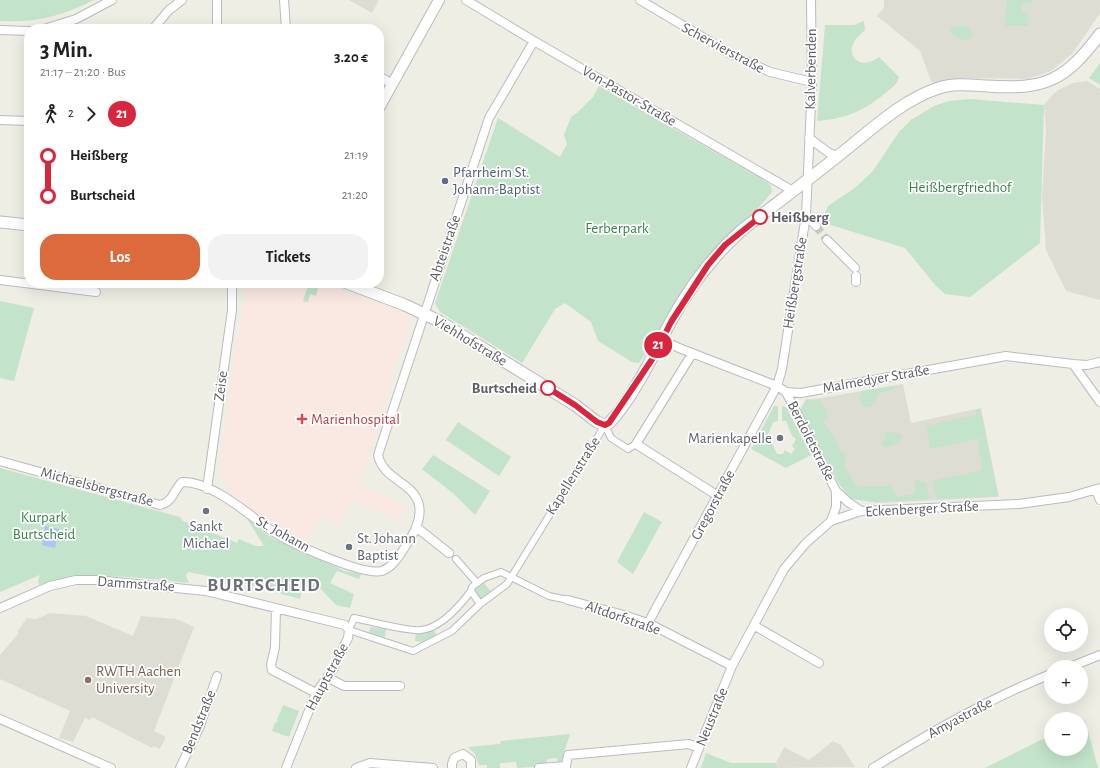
<!DOCTYPE html>
<html lang="de">
<meta charset="utf-8">
<style>
:root{--surface:#fff;--page:#f2f2f2;--text:#202124;--muted:#757577;--accent:#dc6a3d}
body{margin:0;font-family:"Alegreya Sans",sans-serif;background:var(--page);color:var(--text);height:100vh;display:flex;flex-direction:column;font-size:15px;white-space:nowrap}
*{box-sizing:border-box;margin:0}
p{font-size:13px;color:var(--muted)}
.icon{flex:none;width:22px;height:22px;fill:none;stroke:currentColor;stroke-width:2;stroke-linecap:round;stroke-linejoin:round}
.map{position:relative;flex:1;overflow:hidden}
.sheet{position:absolute;left:24px;top:24px;width:360px;height:264px;display:flex;flex-direction:column;background:var(--surface);border-radius:16px;box-shadow:0 4px 16px #0002}
.sheet>*{flex:none}
.badge{padding:0 8px;border-radius:13px;font-size:14px;line-height:26px}
.buttons{position:absolute;left:1044px;top:608px;display:grid;gap:8px}
.buttons a{display:grid;place-items:center;width:44px;height:44px;border-radius:50%;background:var(--surface);box-shadow:0 4px 16px #0002;font-size:20px}
.map>.badge{position:absolute;translate:-50% -50%;box-shadow:0 0 0 2px #fff}
.legs{display:flex;align-items:center;gap:6px;height:44px;padding:0 16px;font-size:13px}
.legs p{margin-inline-start:auto}
.overview{display:flex;align-items:center;justify-content:space-between;height:68px;padding:0 16px}
h1{font-size:22px;font-weight:600;line-height:30px}
.primary-button{display:flex;gap:8px;margin-top:auto;padding:8px 16px}
.primary-button a{flex:1;height:46px;border-radius:16px;background:var(--accent);color:#fff;font-size:16px;font-weight:600;line-height:46px;text-align:center}
.primary-button a+a{background:var(--page);color:var(--text)}
ul{padding:0 16px;list-style:none}
li{display:flex;align-items:center;gap:14px;height:40px;font-size:15px}
li i{display:grid;place-items:center;width:6px;height:100%;margin:0 5px;background:currentColor}
li i::after{content:'';width:10px;height:10px;margin:-5px;border:3px solid;border-radius:50%;background:var(--surface)}
li p{margin-inline-start:auto}
li:first-child i{background:linear-gradient(#0000 50%,currentColor 0)}
li:last-child i{background:linear-gradient(currentColor 50%,#0000 0)}
.map>svg:first-child{display:block}
</style>
<div class="map">
<svg width="1100" height="768" viewBox="0 0 1100 768">
<rect width="100%" height="100%" fill="#eeeee5"/>
<path fill="#deddd3" d="M349 0H379L372 13Z
M884 0H1100V13L1072 54 1051 71 1028 79 965 78 932 83 920 51 877 16 884 8Z
M1087 81 1100 89V300L1066 291 1046 250 1042 196 1046 130 1044 105 1053 94 1060 89 1073 83Z
M903 384 911 423 981 408 999 497 881 503 870 502 860 499 809 400Z
M50 613 86 616 133 636 141 616 176 619 194 627 154 731 166 737 160 749 153 746 152 748 92 717 90 720 85 718 73 742 59 738 70 711 0 679V655L19 633 17 632 27 618 36 619Z
M833 741 841 745 855 767 777 768 776 763 784 747 809 760Z"/>
<path fill="#f9e9e2" d="M246 283H317L366 298 409 315 411 318 360 484 406 507 398 522 352 499 337 529 332 527 334 522 321 516 309 541 269 522 237 500 225 485 218 472Z"/>
<path fill="#c3e3ca" d="M0 0H94C63 16 35 23 0 21Z
M1007 0H1032V3H1022V12L1029 13 1026 15 1029 18 1026 20H1028L1026 23 1028 24V26H1005Z
M864 21 865 30C861 34 857 37 854 42 845 59 864 70 879 57L899 77 896 84C870 107 853 118 817 121L825 25H854Z
M954 26C963 25 974 27 972 38 963 42 954 39 950 30Z
M1100 63V85L1089 78Z
M599 86 767 182 771 186 772 192 751 216 728 235 708 256 639 363 632 362 598 341 591 322 565 303 555 309 522 363 440 312 435 303 498 118 560 157 567 144 564 135 571 117 577 113 593 97Z
M970 99 1044 105 1040 243 970 297 945 294 936 286 905 248 821 222 828 206 856 187 873 171 899 132 911 120 934 106 949 101Z
M308 285 318 288 316 296 310 294 308 302 303 301Z
M0 301 34 308 14 381 0 378Z
M893 386 894 389 877 394V400L871 407H863L859 398 862 391Z
M806 399 820 401 826 409 828 418 823 422 834 436 839 450 846 455 845 468 857 486H890L898 497 914 494 916 480 926 483 929 499 875 502 851 499 839 484 800 410Z
M774 406H778V421L773 422 768 435 769 437 766 441 767 444 772 443 777 454H783L785 450 791 454 795 449 792 446 796 439 792 436 786 421H782V406L786 407 811 455 786 468 751 449Z
M980 409 998 496 937 499 932 481 982 470 978 441 982 438 930 449 926 426 976 415V410Z
M458 422 511 457 499 476 446 440Z
M890 431 894 433H899L903 437C900 442 891 447 884 447L882 442 886 438 885 433Z
M433 455 490 491 475 515 454 494 422 469Z
M0 468 180 517 183 521 237 543 239 539 255 546H264L246 517 263 532 274 539 345 571 361 574 359 579 337 571 330 583 354 594 350 608 336 605 316 584 314 591 302 589 300 599 235 581 188 572 186 576 189 583C139 578 88 569 39 585L38 581 40 575 0 592Z
M644 512 662 522 633 574 617 562Z
M483 582 492 593 481 600 473 589Z
M370 627 386 629 385 637 369 635Z
M434 630 437 636 422 642 415 641 416 632Z
M283 705 299 711 289 737 272 731 275 723 278 721 277 720Z
M1085 720 1098 768H985L1051 735V749H1081V722Z
M570 734 560 765H558L557 758 547 759V766L517 768 516 762 500 763V768H487V765H479L475 754 468 747 500 744 501 741Z
M706 753 731 763H776L777 768H701Z"/>
<path fill="#aac6f8" d="M45 526 59 529 55 548 42 545Z"/>
<g fill="none" stroke-linecap="round" stroke-linejoin="round">
<path stroke="#cacac5" stroke-width="8" stroke-dasharray="8 4" stroke-linecap="butt" d="M816 226 827 240"/>
<g stroke="#babbc0" stroke-width="8">
<path id="pedestrian" d="M605 425 611 438 628 449 636 444
M456 559 477 583 472 587 471 591 480 604
M477 583 484 578 501 572 549 596 568 600
M471 591C459 607 441 628 421 630 409 632 369 621 354 618L349 630 413 651 452 631 480 604 507 584 605 425"/>
</g>
<g stroke="#babbc0" stroke-width="10">
<path id="minor" d="M284 0 286 29
M466 0 534 41 793 191
M640 0 731 54 770 72 812 82
M44 29 76 19 112 0
M153 29 169 10 182 0
M217 29V0
M0 30 29 31
M379 76 392 84
M0 120 29 121
M809 138 829 153 839 156
M806 215 816 226
M827 240 855 268
M856 276V282
M0 280 96 292
M661 339 679 348 777 386 786 392 801 393 1006 356 1073 364 1087 365 1100 362
M692 354 636 444 718 496
M1073 364 1100 402
M786 392 836 491 848 502 861 511
M0 461 160 505C173 502 173 491 182 482 212 481 249 515 272 531 290 543 363 576 382 571 393 567 399 556 405 547 413 535 422 520 419 505 414 482 383 480 378 455L489 118 534 41
M207 489 232 310V283
M1096 490 1100 500
M831 521 836 507V491
M416 527 449 553
M568 600 620 614 648 623 732 666
M0 608 50 586 76 580H96L206 591 345 625 349 630 348 638 333 669 316 693 286 768
M276 608 275 647 271 665 272 670 316 693
M648 623 777 386 782 369 806 215 812 82 811 0
M755 626 819 663
M1070 667 1100 655
M327 677 344 686H400
M0 719 111 768
M566 766 568 755 689 744 699 748
M180 768 200 726 217 676
M356 768 370 763 433 768
M452 768V764L454 758 463 754 471 760V768
M539 768 566 766
M691 768 732 666 784 569 806 543 831 521 861 511 1019 504 1069 497 1100 488
M873 768C930 733 988 699 1051 674"/>
</g>
<g stroke="#babbc0" stroke-width="12">
<path id="tertiary" d="M379 108 439 0"/>
</g>
<g stroke="#babbc1" stroke-width="13">
<path id="secondary" d="M0 222 29 225
M347 283 405 305 439 321 575 405 597 422 605 425 609 423C628 404 649 364 661 340 681 300 709 259 742 230 774 205 807 181 838 156 869 132 901 100 939 88 954 83 971 85 987 86 1045 90 1065 81 1100 34"/>
</g>
<use href="#pedestrian" stroke="#fff" stroke-width="6"/>
<use href="#minor" stroke="#fff" stroke-width="8"/>
<use href="#tertiary" stroke="#fff" stroke-width="10"/>
<use href="#secondary" stroke="#fff" stroke-width="11"/>
</g>
<g fill="none" stroke-linecap="round" stroke-linejoin="round">
<g stroke="#fff" stroke-width="9">
<path id="line-1" d="M548 388 575 405 597 422 605 425 609 423 653 358 671 322 708 265 725 245 760 217"/>
</g>
<use href="#line-1" stroke="#d7263d" stroke-width="6"/>
</g>
<circle fill="#5c6f8a" stroke="#fff" stroke-width="1.5" cx="445" cy="181" r="4"/>
<g fill="#fff" stroke="#d7263d" stroke-width="2">
<circle cx="760" cy="217" r="7"/>
<circle cx="548" cy="388" r="7"/>
</g>
<path fill="#e0444e" stroke="#fff" stroke-width="1.5" d="M300 413h4v4h4v4h-4v4h-4v-4h-4v-4h4z"/>
<g fill="#6b7280" stroke="#fff" stroke-width="1.5">
<circle cx="780" cy="438" r="4"/>
<circle cx="206" cy="511" r="4"/>
<circle cx="349" cy="547" r="4"/>
</g>
<circle fill="#8d6e63" stroke="#fff" stroke-width="1.5" cx="88" cy="680" r="4"/>
<g text-anchor="middle" dominant-baseline="central" stroke-width="3.5" stroke-linejoin="round" paint-order="stroke">
<g font-size="15" fill="#5d5e64" stroke="#fff">
<text transform="translate(723 48) rotate(28)">Schervierstraße</text>
<text transform="translate(811 69) rotate(-89)">Kalverbenden</text>
<text transform="translate(629 96) rotate(30)">Von-Pastor-Straße</text>
<text transform="translate(445 248) rotate(-71)">Abteistraße</text>
<text transform="translate(795 283) rotate(-81)">Heißbergstraße</text>
<text transform="translate(470 341) rotate(31)">Viehhofstraße</text>
<text transform="translate(876 379) rotate(-10)">Malmedyer Straße</text>
<text transform="translate(221 386) rotate(-83)">Zeise</text>
<text transform="translate(811 441) rotate(63)">Berdoletstraße</text>
<text transform="translate(573 476) rotate(-58)">Kapellenstraße</text>
<text transform="translate(97 487) rotate(15)">Michaelsbergstraße</text>
<text transform="translate(713 505) rotate(-62)">Gregorstraße</text>
<text transform="translate(922 509) rotate(-3)">Eckenberger Straße</text>
<text transform="translate(283 534) rotate(29)">St. Johann</text>
<text transform="translate(136 584) rotate(4)">Dammstraße</text>
<text transform="translate(623 618) rotate(19)">Altdorfstraße</text>
<text transform="translate(327 677) rotate(-62)">Hauptstraße</text>
<text transform="translate(712 717) rotate(-68)">Neustraße</text>
<text transform="translate(960 718) rotate(-28)">Amyastraße</text>
<text transform="translate(199 722) rotate(-68)">Bendstraße</text>
</g>
<g font-size="15" fill="#4e5e75" stroke="#fff" text-anchor="start">
<text x="453" y="172">Pfarrheim St.<tspan x="453" dy="17">Johann-Baptist</tspan></text>
</g>
<g font-size="15" fill="#3c834e" stroke="#fff">
<text x="960" y="187">Heißbergfriedhof</text>
<text x="617" y="228">Ferberpark</text>
<text x="44" y="517">Kurpark<tspan x="44" dy="17">Burtscheid</tspan></text>
</g>
<g font-size="15" font-weight="bold" fill="#5d5e64" stroke="#fff" text-anchor="start">
<text x="771" y="217">Heißberg</text>
<text x="537" y="388" text-anchor="end">Burtscheid</text>
</g>
<g font-size="15" fill="#be3a42" stroke="#fff" text-anchor="start">
<text x="311" y="419">Marienhospital</text>
</g>
<g font-size="15" fill="#5b616d" stroke="#fff" text-anchor="end">
<text x="772" y="438">Marienkapelle</text>
<text x="206" y="526" text-anchor="middle">Sankt<tspan x="206" dy="17">Michael</tspan></text>
<text x="357" y="538" text-anchor="start">St. Johann<tspan x="357" dy="17">Baptist</tspan></text>
</g>
<g font-size="15" fill="#785e54" stroke="#fff" text-anchor="start">
<text x="96" y="671">RWTH Aachen<tspan x="96" dy="17">University</tspan></text>
</g>
<g font-size="19" font-weight="bold" letter-spacing="1" fill="#6e7076" stroke="#fff">
<text x="264" y="585">BURTSCHEID</text>
</g>
</g>
</svg>
<div class="buttons">
<a><svg class="icon" aria-label="locate" viewBox="0 0 24 24"><circle cx="12" cy="12" r="6"/><path d="M12 2v4M12 18v4M2 12h4M18 12h4"/></svg></a>
<a>+</a>
<a>−</a>
</div>
<b class="badge" style="left:658px;top:345px;background:#d7263d;color:#fff">21</b>
<section class="sheet">
<div class="overview"><div><h1>3 Min.</h1><p>21:17 – 21:20 · Bus</p></div><b>3.20 €</b></div>
<div class="legs"><svg class="icon" aria-label="walk" viewBox="0 0 24 24"><circle cx="13" cy="4" r="2"/><path d="M13 8l-2 6 4 7M11 14l-3 7M7 12l3-4h3l4 4"/></svg>2<svg class="icon" aria-label="forward" viewBox="0 0 24 24"><path d="M9 5l7 7-7 7"/></svg><b class="badge" style="background:#d7263d;color:#fff">21</b></div>
<ul>
<li><i style="color:#d7263d"></i><b>Heißberg</b><p>21:19</p></li>
<li><i style="color:#d7263d"></i><b>Burtscheid</b><p>21:20</p></li>
</ul>
<div class="primary-button"><a>Los</a><a>Tickets</a></div>
</section>
</div>
